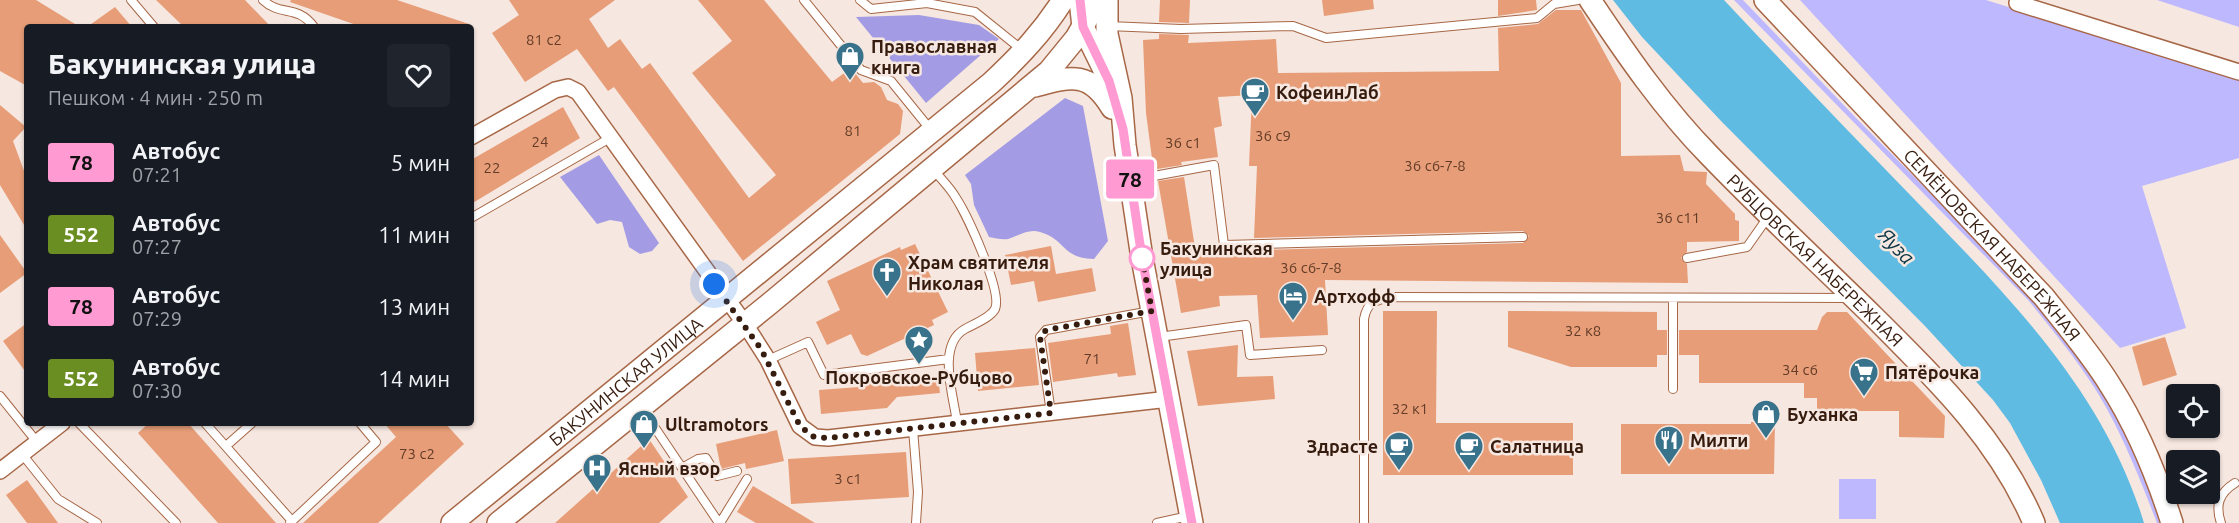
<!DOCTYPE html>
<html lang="ru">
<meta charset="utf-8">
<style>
:root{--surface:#171b24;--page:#20242c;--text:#f1f3f6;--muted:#9ea1a6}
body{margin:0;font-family:Ubuntu,sans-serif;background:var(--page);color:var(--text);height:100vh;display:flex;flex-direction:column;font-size:22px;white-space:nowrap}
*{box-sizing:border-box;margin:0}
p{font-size:20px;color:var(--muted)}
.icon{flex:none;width:33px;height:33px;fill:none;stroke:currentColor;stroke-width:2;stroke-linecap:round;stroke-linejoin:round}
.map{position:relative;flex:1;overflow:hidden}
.panel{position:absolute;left:24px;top:24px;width:450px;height:402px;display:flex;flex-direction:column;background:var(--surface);border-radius:6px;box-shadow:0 2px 4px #0004}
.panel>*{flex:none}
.badge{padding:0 12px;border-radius:4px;font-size:21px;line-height:39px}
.controls{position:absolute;left:2166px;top:384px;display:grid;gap:12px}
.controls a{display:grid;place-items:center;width:54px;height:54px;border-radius:6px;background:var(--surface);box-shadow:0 2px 4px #0004;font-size:30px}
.you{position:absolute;width:30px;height:30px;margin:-15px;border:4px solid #fff;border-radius:50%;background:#1a73e8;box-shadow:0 0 0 9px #1a73e833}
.map>.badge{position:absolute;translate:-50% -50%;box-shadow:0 0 0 3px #fff}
.round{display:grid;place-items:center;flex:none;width:63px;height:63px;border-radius:6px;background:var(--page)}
.headline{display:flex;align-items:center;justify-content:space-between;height:102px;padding:0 24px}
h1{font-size:28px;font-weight:800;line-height:45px}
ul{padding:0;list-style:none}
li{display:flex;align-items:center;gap:18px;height:72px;padding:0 24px}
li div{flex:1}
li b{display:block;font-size:22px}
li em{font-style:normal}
li .badge{min-width:66px;font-weight:700;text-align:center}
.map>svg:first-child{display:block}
</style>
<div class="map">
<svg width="2239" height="523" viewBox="0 0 2239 523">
<rect width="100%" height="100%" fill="#f6e7e0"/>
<path fill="#beb8fe" d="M1734 0H1743L1859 121 2031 295 2075 347 2113 404 2165 523H2157C2142 484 2127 446 2107 409 2086 370 2056 335 2029 301Z
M1800 0H1986L2239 79V158L2142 186 2186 328 2120 348Z
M2157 0H2239V27Z
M1839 479H1876V519H1839Z"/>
<path fill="#a39ce4" d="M919 15 979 25 999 39 926 103 856 17Z
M1065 98 1083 106 1108 241 1094 259C1061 258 1067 240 1040 232 1029 228 1018 236 1008 239 1002 240 995 238 989 237L974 205 971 184 965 175Z
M599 155 659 243 652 251 640 254 629 247 622 222 610 220 597 224 560 177Z"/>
<path fill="#5fbbe1" d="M1613 0H1724C1787 67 1851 134 1915 200 2008 296 2104 391 2144 523H2060L2041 480 2010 423 1993 400 1925 326 1722 122 1642 37Z"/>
<path fill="#e79d77" d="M0 0H36L80 27H27V86L0 71Z
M156 0H245L271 27H184Z
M291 0H397L469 24V27H362L290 2Z
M509 0H615L589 19 608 48 620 39 642 69 650 63 749 198 776 175 692 73 732 41 698 0H764L832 82 851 68 863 83 874 82 881 87 887 100 898 104 903 111 900 134 743 261 614 87 608 91 577 49 525 82 492 33 519 15Z
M1160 0H1190L1189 23 1159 22Z
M1322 0H1373L1374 9 1324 16Z
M1498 0H1536L1537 10 1498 16Z
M115 7 132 27H87Z
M1556 10H1581L1621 83V156L1680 155 1684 171 1707 172 1706 184 1735 214V220L1739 221V241L1687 242V252L1681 258 1687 264 1688 283 1325 280 1328 335 1260 338 1257 295 1219 296 1220 306 1181 313 1158 181 1184 177 1195 248 1212 245 1213 250 1224 251 1523 243 1529 236 1523 231 1254 238 1257 166H1249L1252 95 1218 97 1222 126 1214 128 1218 157 1181 162 1182 165 1157 169 1156 166H1153L1146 113 1143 40 1159 39V34L1189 35 1188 43 1276 39 1278 73 1499 71 1498 28 1538 24Z
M0 105 26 127 13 141 27 179V230L0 185Z
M563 107 580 138 471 204V160Z
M0 235 27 273 0 293Z
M915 244 948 312 932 320 934 325 867 356 861 354 851 334 827 345 816 322 840 310 827 281 900 247 901 250Z
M1051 246 1056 274 1092 268 1096 291 1038 302 1034 281 1011 285 1005 255Z
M1383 311H1437L1436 423H1573V475H1383Z
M1508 311 1657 312V330H1667V355H1657V367H1571L1508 347Z
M1827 312H1847L1945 416 1944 438 1899 437V411H1817V398H1804V383H1699V355H1679V330H1817L1822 317Z
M27 323V374L3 341Z
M1128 323 1136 375 1118 377 1117 373 1053 382 1048 343 1111 334 1110 326Z
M2165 337 2177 375 2143 386 2132 347Z
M1238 345 1237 377 1273 376 1275 399 1198 406 1187 351Z
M1035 348 1039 385 978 391 975 353Z
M938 376 940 393 897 397 887 408 821 414 819 390 859 387V383Z
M1751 422H1775L1774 474H1621V424H1751Z
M149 423H188L276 523H218L138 433Z
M384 423H445L464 444 378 523H303L396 437Z
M777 430 784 461 746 469 745 463 721 469 716 444Z
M649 439 688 497 659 523H555Z
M906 452 909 497 791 504 788 459Z
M27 480 58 523H27L6 495Z
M753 486 785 505 815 523H756L737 512Z"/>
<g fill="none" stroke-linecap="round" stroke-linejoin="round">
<g stroke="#a76746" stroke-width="10">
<path id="lane" d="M131 0 154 27
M263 0C281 17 297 4 314 27
M804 0 861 70 891 81 930 129
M860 0 871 9 927 3 975 12 1021 49
M1108 26 1181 29 1293 26 1326 38 1537 18 1554 4 1578 0
M933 169C940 178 950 187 956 198 967 215 1003 292 995 309 990 318 974 324 965 329 936 345 954 397 957 423
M1132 180 1214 165 1224 245 1523 237
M471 218 610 138
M1687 258 1747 247 1768 217
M1159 337 1246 325 1250 355 1322 350
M768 360 808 342 824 375 949 359
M1673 389V298
M0 396 37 442
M643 410 719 523
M1051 413 1040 337 1046 330 1151 311
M79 423 176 523
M205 423 292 521
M913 429 918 492 916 523
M226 446 252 423
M22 454 58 499 97 523
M682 468 698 459 706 458 717 476 737 471
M290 523 376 442 360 423
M720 523 747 479
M1157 523 1189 516
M1364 523V319C1367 302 1375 300 1391 297L1848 298
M2221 523C2215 505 2219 493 2235 483"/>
</g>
<g stroke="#a76746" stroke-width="18">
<path id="street" d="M2017 3 2239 72
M471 137 555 90 568 87 578 92 745 324 768 360 800 426 815 437 828 438 1169 399
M0 471 62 423"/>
</g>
<g stroke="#a76746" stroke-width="24">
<g id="secondary">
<path d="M1080 0 1083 27 1110 82"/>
<path d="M1107 0V34L1121 98 1125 145 1142 258 1192 523"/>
<path id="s1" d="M1590 0C1626 54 1663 108 1709 155 1762 210 1819 263 1874 317 1937 380 1999 440 2034 523"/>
<path id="s2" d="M1765 0 2044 297C2067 326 2091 354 2110 385 2137 427 2157 476 2172 523"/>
<path d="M1035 86C1072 76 1090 71 1112 108"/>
<path id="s3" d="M452 523 991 83C1019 57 1042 33 1063 0"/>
<path d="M498 523 768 305 1049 71 1076 38 1098 0"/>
</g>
</g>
<use href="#lane" stroke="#fff" stroke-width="8"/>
<use href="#street" stroke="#fff" stroke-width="15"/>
<use href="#secondary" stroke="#fff" stroke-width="21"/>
</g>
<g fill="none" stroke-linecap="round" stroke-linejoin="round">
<g stroke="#fff" stroke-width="14">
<path id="line" d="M1080 0 1083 27 1109 81 1123 129 1142 258 1192 523"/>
</g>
<use href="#line" stroke="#ff9ad2" stroke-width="9"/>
<path stroke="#361c0e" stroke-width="6" stroke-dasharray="0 10.8" d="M714 284 761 349 800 426 814 437 828 438 1051 413 1040 337 1046 330 1152 311 1142 258"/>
</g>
<defs>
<g id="shop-pin" transform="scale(1.5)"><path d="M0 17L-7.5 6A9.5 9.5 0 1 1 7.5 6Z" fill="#38738b" stroke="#f6e7e0"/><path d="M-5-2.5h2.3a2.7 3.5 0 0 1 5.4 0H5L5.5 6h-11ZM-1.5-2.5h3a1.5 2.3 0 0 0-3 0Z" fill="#fff"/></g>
<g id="cafe-pin" transform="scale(1.5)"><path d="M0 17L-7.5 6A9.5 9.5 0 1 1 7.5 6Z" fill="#38738b" stroke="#f6e7e0"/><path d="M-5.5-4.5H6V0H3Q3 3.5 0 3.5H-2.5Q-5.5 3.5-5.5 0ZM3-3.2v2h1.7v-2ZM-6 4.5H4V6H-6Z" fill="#fff"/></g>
<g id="church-pin" transform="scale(1.5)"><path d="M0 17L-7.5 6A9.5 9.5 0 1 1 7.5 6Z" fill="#38738b" stroke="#f6e7e0"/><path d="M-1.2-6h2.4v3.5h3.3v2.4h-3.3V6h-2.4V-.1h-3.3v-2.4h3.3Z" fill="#fff"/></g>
<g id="hotel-pin" transform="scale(1.5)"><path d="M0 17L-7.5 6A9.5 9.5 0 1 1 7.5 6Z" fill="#38738b" stroke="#f6e7e0"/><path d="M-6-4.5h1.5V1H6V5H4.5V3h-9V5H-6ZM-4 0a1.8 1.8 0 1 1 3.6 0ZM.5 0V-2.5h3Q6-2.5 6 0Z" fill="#fff"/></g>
<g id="sight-pin" transform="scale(1.5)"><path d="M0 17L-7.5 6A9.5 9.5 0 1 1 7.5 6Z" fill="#38738b" stroke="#f6e7e0"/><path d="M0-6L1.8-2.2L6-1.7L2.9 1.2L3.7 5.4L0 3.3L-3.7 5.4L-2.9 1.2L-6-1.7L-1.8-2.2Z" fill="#fff"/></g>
<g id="supermarket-pin" transform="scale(1.5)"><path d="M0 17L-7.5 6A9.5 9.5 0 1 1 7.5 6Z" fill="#38738b" stroke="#f6e7e0"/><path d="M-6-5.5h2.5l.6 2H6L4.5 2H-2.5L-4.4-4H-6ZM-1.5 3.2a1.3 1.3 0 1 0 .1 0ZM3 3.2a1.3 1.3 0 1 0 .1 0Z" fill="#fff"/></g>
<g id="restaurant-pin" transform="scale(1.5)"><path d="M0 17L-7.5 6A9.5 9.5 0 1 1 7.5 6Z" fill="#38738b" stroke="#f6e7e0"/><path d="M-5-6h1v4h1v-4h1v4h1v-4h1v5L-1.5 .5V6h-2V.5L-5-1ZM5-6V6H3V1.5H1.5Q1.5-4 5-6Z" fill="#fff"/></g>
<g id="hospital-pin" transform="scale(1.5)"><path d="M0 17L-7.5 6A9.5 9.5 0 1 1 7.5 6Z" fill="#38738b" stroke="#f6e7e0"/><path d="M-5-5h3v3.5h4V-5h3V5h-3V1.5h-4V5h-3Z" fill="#fff"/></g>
</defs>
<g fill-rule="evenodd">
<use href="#shop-pin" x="850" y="56"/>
<use href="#cafe-pin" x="1255" y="92"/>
<use href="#church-pin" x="887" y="272"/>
<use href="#hotel-pin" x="1293" y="296"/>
<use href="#sight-pin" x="919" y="340"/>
<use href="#supermarket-pin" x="1864" y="372"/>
<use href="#shop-pin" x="1766" y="414"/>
<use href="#shop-pin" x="644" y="424"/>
<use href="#restaurant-pin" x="1669" y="440"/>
<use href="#cafe-pin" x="1399" y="446"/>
<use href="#cafe-pin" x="1469" y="446"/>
<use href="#hospital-pin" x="597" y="468"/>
</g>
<circle fill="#fff" stroke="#ff9ad2" stroke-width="3" cx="1142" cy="258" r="12"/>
<g text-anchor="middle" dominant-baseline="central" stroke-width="5" stroke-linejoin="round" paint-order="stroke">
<g font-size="15" fill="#623c28">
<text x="544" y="39">81 с2</text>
<text x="853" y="130">81</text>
<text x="1273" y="135">36 c9</text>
<text x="540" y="141">24</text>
<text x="1183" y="142">36 с1</text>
<text x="1435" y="165">36 с6-7-8</text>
<text x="492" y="167">22</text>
<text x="1678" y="217">36 c11</text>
<text x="1311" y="267">36 с6-7-8</text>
<text x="1583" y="330">32 к8</text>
<text x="1092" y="358">71</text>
<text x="1800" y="369">34 с6</text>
<text x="1410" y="408">32 к1</text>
<text x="417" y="453">73 с2</text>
<text x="848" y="478">3 с1</text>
</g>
<g font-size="18" font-weight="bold" fill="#361c0e" stroke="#f6e7e0" text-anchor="start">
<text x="871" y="46">Православная<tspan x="871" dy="21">книга</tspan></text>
<text x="1276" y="92">КофеинЛаб</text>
<text x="908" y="262">Храм святителя<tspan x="908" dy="21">Николая</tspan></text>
<text x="1314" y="296">Артхофф</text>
<text x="1885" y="372">Пятёрочка</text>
<text x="919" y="377" text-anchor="middle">Покровское-Рубцово</text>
<text x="1787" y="414">Буханка</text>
<text x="665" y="424">Ultramotors</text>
<text x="1690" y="440">Милти</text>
<text x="1378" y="446" text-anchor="end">Здрасте</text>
<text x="1490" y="446">Салатница</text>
<text x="618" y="468">Ясный взор</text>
</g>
<g font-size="18" fill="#361c0e" stroke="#f6e7e0">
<text stroke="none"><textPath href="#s2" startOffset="334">СЕМЁНОВСКАЯ НАБЕРЕЖНАЯ</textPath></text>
<text stroke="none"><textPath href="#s1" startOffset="345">РУБЦОВСКАЯ НАБЕРЕЖНАЯ</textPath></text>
<text stroke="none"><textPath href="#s3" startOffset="224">БАКУНИНСКАЯ УЛИЦА</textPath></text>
</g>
<g font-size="18" font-weight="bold" fill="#361c0e" stroke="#f6e7e0" text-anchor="start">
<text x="1160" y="248">Бакунинская<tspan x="1160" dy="21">улица</tspan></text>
</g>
<g font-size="20" font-style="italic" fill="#083343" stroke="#f6e7e0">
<text transform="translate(1897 246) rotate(46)">Яуза</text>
</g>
</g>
</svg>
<div class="controls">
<a><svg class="icon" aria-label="locate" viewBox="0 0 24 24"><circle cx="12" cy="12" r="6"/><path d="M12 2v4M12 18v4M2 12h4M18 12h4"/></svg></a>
<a><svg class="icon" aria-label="layers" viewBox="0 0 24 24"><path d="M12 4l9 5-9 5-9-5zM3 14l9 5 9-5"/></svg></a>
</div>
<div class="you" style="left:714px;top:284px"></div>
<b class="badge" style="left:1130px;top:179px;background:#ff9ad2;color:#111">78</b>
<section class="panel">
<div class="headline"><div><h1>Бакунинская улица</h1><p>Пешком · 4 мин · 250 m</p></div><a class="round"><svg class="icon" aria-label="heart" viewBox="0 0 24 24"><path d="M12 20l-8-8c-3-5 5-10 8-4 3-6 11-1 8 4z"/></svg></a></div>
<ul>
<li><span class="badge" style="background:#ff9ad2;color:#111">78</span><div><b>Автобус</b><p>07:21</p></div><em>5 мин</em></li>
<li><span class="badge" style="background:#6b8e23;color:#fff">552</span><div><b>Автобус</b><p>07:27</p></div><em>11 мин</em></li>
<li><span class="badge" style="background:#ff9ad2;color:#111">78</span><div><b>Автобус</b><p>07:29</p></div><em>13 мин</em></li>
<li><span class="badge" style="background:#6b8e23;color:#fff">552</span><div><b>Автобус</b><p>07:30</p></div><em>14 мин</em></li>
</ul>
</section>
</div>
